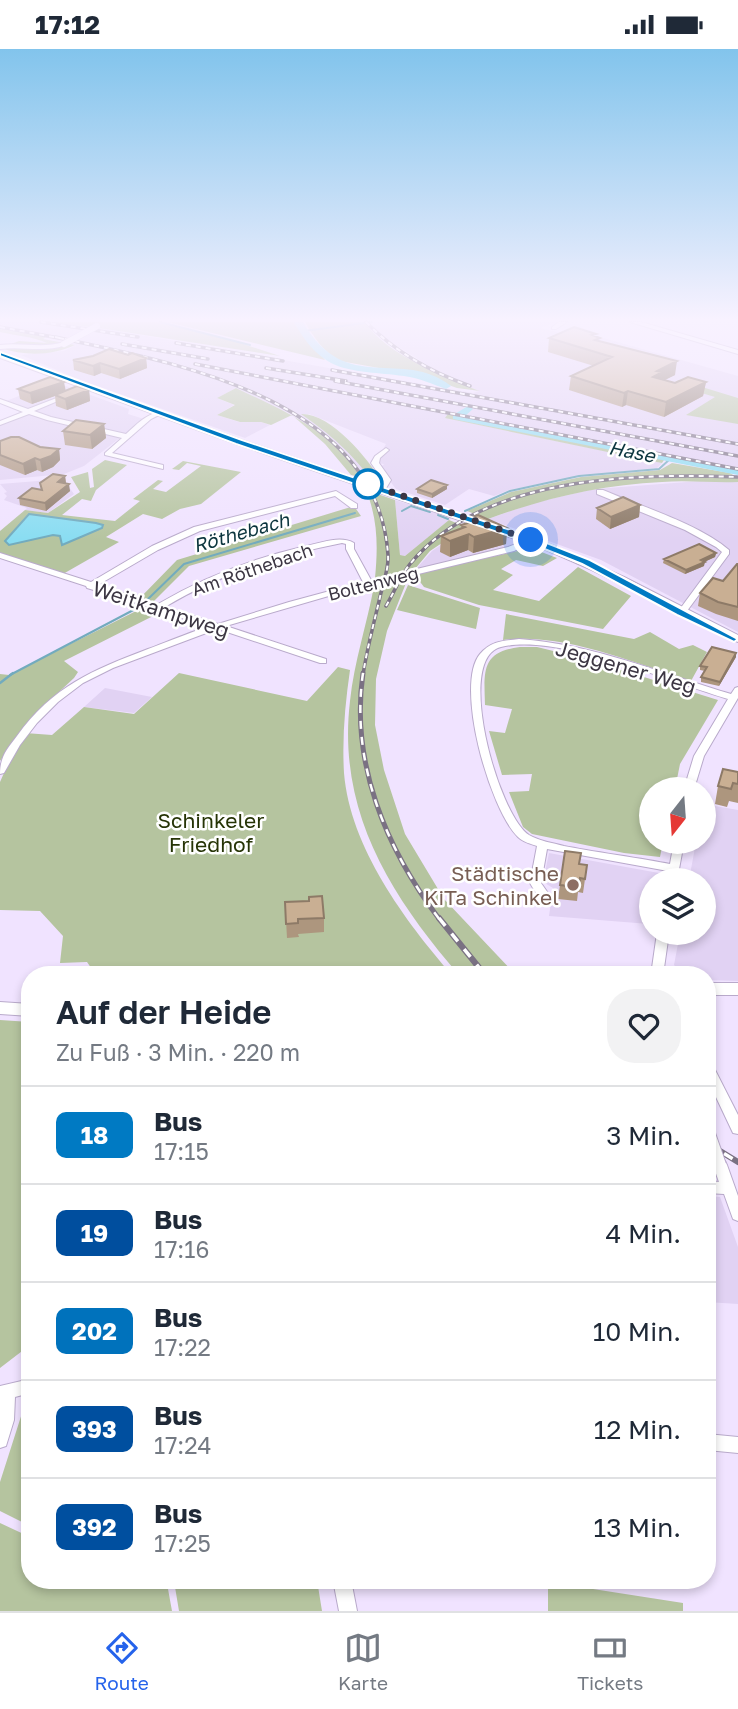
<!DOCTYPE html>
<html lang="de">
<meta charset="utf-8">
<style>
:root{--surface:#fff;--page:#f2f2f3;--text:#1f2937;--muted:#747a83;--line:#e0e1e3;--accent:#2563eb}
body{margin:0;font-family:"Golos Text",sans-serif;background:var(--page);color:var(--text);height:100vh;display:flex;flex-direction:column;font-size:26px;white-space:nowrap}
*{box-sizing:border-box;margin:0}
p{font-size:23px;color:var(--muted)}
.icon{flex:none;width:38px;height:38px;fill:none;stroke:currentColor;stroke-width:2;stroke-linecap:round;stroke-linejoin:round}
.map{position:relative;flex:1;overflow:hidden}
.panel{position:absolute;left:21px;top:917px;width:695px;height:623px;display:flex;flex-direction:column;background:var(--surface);border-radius:28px;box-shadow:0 4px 10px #0003}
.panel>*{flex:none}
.badge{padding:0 14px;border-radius:10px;font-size:24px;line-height:46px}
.needle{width:46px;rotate:197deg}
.buttons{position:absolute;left:639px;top:728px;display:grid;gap:14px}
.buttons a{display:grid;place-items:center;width:77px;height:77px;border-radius:50%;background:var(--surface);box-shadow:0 4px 10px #0003;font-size:35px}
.you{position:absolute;width:35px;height:35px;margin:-18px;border:5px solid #fff;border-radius:50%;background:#1a73e8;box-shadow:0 0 0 10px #1a73e833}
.map>.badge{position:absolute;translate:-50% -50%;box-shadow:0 0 0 4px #fff}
.round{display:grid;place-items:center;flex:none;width:74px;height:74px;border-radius:28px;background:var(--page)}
.headline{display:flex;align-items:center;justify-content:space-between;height:119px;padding:0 35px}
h1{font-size:33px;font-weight:600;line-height:52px}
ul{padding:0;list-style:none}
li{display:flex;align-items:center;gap:21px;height:98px;padding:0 35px;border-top:2px solid var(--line)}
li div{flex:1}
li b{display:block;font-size:26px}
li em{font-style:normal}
li .badge{min-width:77px;font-weight:700;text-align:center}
.status{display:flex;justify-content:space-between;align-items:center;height:49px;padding:0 35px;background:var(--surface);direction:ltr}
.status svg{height:19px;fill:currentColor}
.dock{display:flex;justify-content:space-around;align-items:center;height:98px;border-top:2px solid var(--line);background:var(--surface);font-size:19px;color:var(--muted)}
.dock a{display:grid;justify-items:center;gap:4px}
.dock .active{color:var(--accent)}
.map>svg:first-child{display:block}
</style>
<div class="status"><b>17:12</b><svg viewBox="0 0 49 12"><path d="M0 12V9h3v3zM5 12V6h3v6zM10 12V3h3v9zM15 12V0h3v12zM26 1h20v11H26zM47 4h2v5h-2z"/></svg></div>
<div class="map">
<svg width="738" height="1562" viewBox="0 0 738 1562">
<rect width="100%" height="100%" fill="#f0e3ff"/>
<path fill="#e1d2f3" d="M0 273H47L99 279 473 344 479 342 435 325 416 313 421 312 375 283 373 273H557L540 279 560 284 567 281 583 287 589 285 738 327V421L446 369 662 414 657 419 578 427 509 441 494 447 469 440 445 456 396 440 380 419 384 415 375 414 386 395 309 365H302L339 391 355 407 373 433 360 428 325 389 292 366 236 339 217 349 234 356 217 366 239 373H261L270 376 245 389 83 332 21 306 64 302 76 296 0 278Z
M55 333 129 360 128 365 144 370 84 417 64 425 0 431V376L32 363 6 352Z
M63 430 74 445 48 464 25 461 27 459 4 451 7 447 4 444 7 443 0 435Z
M700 432 738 433V583L601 511 488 470 537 453 595 440Z
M395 451 452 469 405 507 400 506Z
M470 476 517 492 510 497 416 520 432 502Z
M105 639 152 648 134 664 84 658Z
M704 755 738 761V932L707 931V926H682L674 916 680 884H704V831H689L696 793H704Z
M549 804 659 824 657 831H651L649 875 549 867 553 839 543 833Z
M707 1147 720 1148 738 1198V1255L707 1253Z"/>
<path fill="#b5c49f" d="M47 273H156L234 292 280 307 99 279Z
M167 273H294L325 311Z
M305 273H366C380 302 450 331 480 342L457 339 423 327 340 312C324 303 314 289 305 273Z
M0 279 46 288 43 290 75 296C52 307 24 307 1 299L19 292 47 294C32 287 17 287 0 283Z
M679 331 738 349V375L686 366 715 348 671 335Z
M236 339C277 359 339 384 360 428L351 426 325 395 292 366 271 376 261 373H240L217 366 235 356 217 349Z
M301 365C331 364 367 409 382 432L373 433C352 404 330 385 301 365Z
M448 365 738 421V424L664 411 662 414 646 411 445 369Z
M105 411 127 416 96 441 91 452 82 450 62 466 115 472 140 452 133 450 158 431 163 432 153 440 166 443 201 417 187 414 179 421 172 420 183 412 241 423 201 455 180 460 162 470 143 465 106 488 119 493 63 525 0 505V482L25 461 48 464 80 443 71 428 88 423 90 439 94 438 92 420Z
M672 414 730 424 738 429V433C713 434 687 431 662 433 601 436 545 449 488 470L467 462 511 443 581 428 660 421Z
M366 441 395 451 400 506 405 507 449 471 466 478 430 502 415 520 375 529C378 498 378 471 366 441Z
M354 457 361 467 189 517 150 556 165 561 64 612 78 623 74 629 30 670 0 712V625L9 626 148 556 137 552 177 511Z
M531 499 557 509 543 517 516 511 501 520 513 526 493 541 539 552 578 518 631 547 603 580 479 556 424 538 414 525Z
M408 529 387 582 376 630 375 676 384 721 405 785 444 850 516 926H459C390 846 337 762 350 652 354 613 367 575 374 537Z
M408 536 480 559 476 580 397 561Z
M506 565 634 590 650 583 679 600 693 596 707 603 691 632C635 614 562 583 503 591Z
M520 598H537L586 610 718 651 680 715 675 740H651V793H663L660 808 624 804 532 785 523 778 509 743 529 742 532 725 502 726 489 682 505 684 512 660 485 656C484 622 481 603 520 598Z
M338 618 350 621C345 655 342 690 344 724 350 798 405 872 452 926H96L87 913 60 914 63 887 40 862 0 861V733L15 699 25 684 52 686 84 658 134 665 179 624 307 652Z
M0 971 30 973V1296L0 1319Z
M30 1357V1477L0 1462V1433L24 1358Z
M0 1474 30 1488V1531H133L168 1540 172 1562H0Z
M157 1531H276L277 1534 317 1531 322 1562H179L175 1538Z
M548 1533 683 1554V1562H548Z"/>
<path fill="#89ddf2" stroke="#72abbe" stroke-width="2" d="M29 465 96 474 103 476 102 479 62 496 60 487 53 486 9 496 5 492Z"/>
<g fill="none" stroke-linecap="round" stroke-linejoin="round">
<path stroke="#72abbe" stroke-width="2" d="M160 273 250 296
M304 282 372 273
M402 462 411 457 430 463
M465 462 510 442 579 427 659 420 670 410
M438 466 448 470
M147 551 184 515 355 464
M10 626 141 557"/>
<path stroke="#72abbe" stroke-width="2.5" d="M0 634 13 624"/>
<path fill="#89ddf2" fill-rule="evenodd" d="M294 273H303C346 348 402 298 451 337L446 340C432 335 420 329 404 327 350 320 324 327 294 273Z
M468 357 473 360 465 367 738 420V426L453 370V366Z"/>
<g stroke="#b9aacb" stroke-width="2">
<path id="street" d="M559 273H567L556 280H552V278Z
M630 273H641L738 301V305Z
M64 293 67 295 66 296C44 304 23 297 0 300V296C22 293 42 300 64 293Z
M67 345 72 346 34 362 51 368 126 385C136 376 147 364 161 363V365L151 370 112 404 163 416V420L105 406V404L122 389 47 371 29 365 0 376V372L23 363 0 354V350L28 360Z
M386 399 389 401 380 409 379 414 391 431 385 441H382L378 439 383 431 371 414 375 407Z
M597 441H603C640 457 699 475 729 501V505L684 566 681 567 677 564 722 503 716 498 685 481 597 445Z
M336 442 357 455V459H351L335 447 200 482 158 501 98 536 158 555C204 528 254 509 306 497 321 494 340 486 354 494V500L371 531 508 498 531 489 535 491 514 502 339 544 226 577 326 610V614H320L218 580 209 583 113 619 83 634 58 653 37 674 20 696 4 724 0 725C0 708 7 700 17 687 53 637 93 621 148 600 169 592 189 584 209 577L154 561 153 559 87 539 86 537 0 509V504L91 533 152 497 194 478ZM342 494 346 495V500L363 533 289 553 218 575 165 558C220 525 280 506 342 494Z
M519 590C593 595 660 624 731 645L735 639 738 638V649L704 707 694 740H684L694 707 728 650C670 633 558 584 501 598 454 609 498 766 529 786 539 792 553 794 564 797 599 804 635 808 670 815L674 793H684L677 831H667L668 822 547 800 541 834 548 844 542 848C536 846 533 839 530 834L537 797C531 795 523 793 518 788 490 761 454 636 480 605 491 592 503 592 519 590Z
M657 884H669L663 926H651Z
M707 1011 711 1013 738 1066V1085L733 1084 707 1029Z
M720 1110 725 1112 727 1116 738 1147V1172L733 1170 724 1145 707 1144V1132L719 1133 713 1116 715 1112Z
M30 1330V1344L15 1348 14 1371 6 1397 0 1399V1337Z
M707 1385 738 1388V1404L707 1401Z
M333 1531H351L357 1562H339Z"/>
</g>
<g stroke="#b9aacb" stroke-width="2">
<path id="secondary" d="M0 304 242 391 552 496 624 528 738 586V593L592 521 544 500 236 395 0 309Z
M707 934H738V946H707Z
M0 953 30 955V967L0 965Z"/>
</g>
<use href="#street" fill="#fff" fill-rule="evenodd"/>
<use href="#secondary" fill="#fff" fill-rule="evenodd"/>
<g stroke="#7a7183" stroke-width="3.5">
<path id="rail-far2" d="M41 273 138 288
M366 273C395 303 431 323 470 337
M0 278 64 290
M55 288C177 314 378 350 388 506 389 519 383 535 380 548 374 574 367 599 363 626
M176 294 283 312
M122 295 208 310
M195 315 738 420
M266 319 346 332
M332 321 738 395
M335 332 738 407
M386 557C394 544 400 527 410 515 482 427 634 424 737 428"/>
</g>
<g stroke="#7a7183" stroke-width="5">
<path id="rail-far1" d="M363 624C350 714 386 800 440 871"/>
</g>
<g stroke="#7a7183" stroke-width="6">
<path id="rail" d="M439 869 485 926
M707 1094 738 1113"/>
</g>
<use href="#rail-far2" stroke="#fff" stroke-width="2" stroke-dasharray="5" stroke-linecap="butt"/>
<use href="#rail-far1" stroke="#fff" stroke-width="2.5" stroke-dasharray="8" stroke-linecap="butt"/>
<use href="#rail" stroke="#fff" stroke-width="3.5" stroke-dasharray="10" stroke-linecap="butt"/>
<g stroke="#b9aacb" stroke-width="7" stroke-linecap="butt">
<path id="street-bridge-far1" d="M64 295 97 277"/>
</g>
<g stroke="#b9aacb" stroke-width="14" stroke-linecap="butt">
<path id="street-bridge" d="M708 1082 720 1116"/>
</g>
<use href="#street-bridge-far1" stroke="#fff" stroke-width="6"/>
<use href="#street-bridge" stroke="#fff" stroke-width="12"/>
</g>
<path fill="#ad967e" d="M596 287 599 292 675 326 664 331 675 334 706 333 703 347 664 368 626 356 622 358 569 341 571 327 594 317 548 303 549 289Z
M128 306 146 309 147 319 120 330 101 324 94 327 74 321 73 311Z
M18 340 66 342 89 341 90 352 67 361 56 357 55 347 32 355 20 350Z
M104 375 106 389 92 400 65 396 63 382Z
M0 392 59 400 60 411 53 418 42 423 37 421 25 426 0 416Z
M65 427 66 434 70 442 46 462 20 456 19 449 42 441Z
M417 440H447L432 449 417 444Z
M640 456 639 468 610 480 596 470 597 459Z
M467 470 507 479 506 495 473 504 468 501 450 508 440 503 441 487 461 479V476L466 474Z
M716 504 715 508 704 513V517L685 525 663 514 664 510Z
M738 515V572L716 565 698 557 700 544 723 532Z
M736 604V608L719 637 701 633V628L705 622 700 621V617Z
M738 723V754L729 752 727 758 715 755 718 737Z
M579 815 587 816 583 844 578 843 577 852 558 850 560 836Z
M285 853 324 869V883L298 885 299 888 287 889Z"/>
<path fill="#8d7a67" d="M146 309 147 319 120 330 119 320Z
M677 312 675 326 661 333 653 328 657 322Z
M100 314 101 324 94 327 93 317Z
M64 333 66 343 32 355 30 344Z
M706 333 703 347 664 368 666 353Z
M89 341 90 352 67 361 65 350Z
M628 342 626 356 622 358 624 344Z
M104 375 106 389 92 400 90 386Z
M59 400 60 411 53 418 42 423 40 411Z
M35 409 37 421 25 426 23 415Z
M65 427 66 435 58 433Z
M69 435 70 442 46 462 45 454Z
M447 436V440L432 449V445Z
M640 456 639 468 610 480 611 468Z
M507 479 506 495 473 504 474 488Z
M469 485 468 501 450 508V492Z
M716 504 715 508 702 514 705 513 704 517 685 525 686 521 701 511Z
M736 604V608L719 637 720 633Z"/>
<path fill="#c9af93" stroke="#8d7a67" stroke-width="2" d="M574 278 596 285 592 286 600 289 595 291 677 312 657 322 662 323 653 328 675 334 688 328 706 333 666 353 628 342 624 344 571 327 612 308 549 289Z
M109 300 128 306 132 304 146 309 119 320 100 314 93 317 73 311 93 307Z
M50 328 64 333 30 344 18 340Z
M77 337 89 341 65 350 55 346Z
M76 371 104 375 90 386 63 382Z
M11 388H19L40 398 59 400 51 407 40 411 35 409 23 415 0 406V392Z
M53 425 65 427 58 433 69 435 45 454 19 449 32 439 42 441 40 434Z
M431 431 447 436 432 445 417 440Z
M623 448 640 456 611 468 597 459Z
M478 466 507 479 474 488 469 485 450 492 441 487 465 478 461 476 471 473 467 470Z
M699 495 716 504 701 511 705 513 686 521 664 510Z
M737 515H738V558L718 553 700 544 713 529 723 532Z
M712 598 736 604 720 633 701 628 707 618 700 617Z
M723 720 738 723V735L733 734 731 740 718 737Z
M565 802 581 804 579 815 587 816 585 830 580 829 579 838 560 836Z
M322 847 324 869 298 870V874L286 875 285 853 309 852V848Z
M90 921 89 926H68L69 922Z"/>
<linearGradient id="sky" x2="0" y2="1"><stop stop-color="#82c4ec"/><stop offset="0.55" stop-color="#f8f2ff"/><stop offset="1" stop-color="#f8f2ff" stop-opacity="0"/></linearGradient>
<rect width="738" height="492" fill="url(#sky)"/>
<path fill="#007ac3" stroke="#fff" stroke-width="2" d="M0 303 242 391 534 489 590 511 738 590 734 593 677 566 582 515 527 493 236 395 0 307Z"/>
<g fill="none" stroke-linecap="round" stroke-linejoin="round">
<path stroke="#3c3643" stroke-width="7" stroke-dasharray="0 12.6" d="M368 435 531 491"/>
</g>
<circle fill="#fff" stroke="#007ac3" stroke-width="3.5" cx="368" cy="435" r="14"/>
<circle fill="#8d6e63" stroke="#fff" stroke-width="2.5" cx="573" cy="836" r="7"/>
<g text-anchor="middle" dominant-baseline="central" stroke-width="5" stroke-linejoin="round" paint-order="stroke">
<g font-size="18" fill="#3c3643" stroke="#fff">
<text transform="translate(252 520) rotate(-19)">Am Röthebach</text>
<text transform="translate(373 534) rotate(-14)">Boltenweg</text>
</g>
<g font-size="19" font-style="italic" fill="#0c353e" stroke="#fff">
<text transform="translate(632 402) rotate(11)">Hase</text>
<text transform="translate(241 483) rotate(-16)">Röthebach</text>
</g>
<g font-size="21" fill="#3c3643" stroke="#fff">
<text transform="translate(161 560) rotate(18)">Weitkampweg</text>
<text transform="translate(626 618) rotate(16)">Jeggener Weg</text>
</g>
<g font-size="21" fill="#263406" stroke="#fff">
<text x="211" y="771">Schinkeler<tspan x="211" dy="24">Friedhof</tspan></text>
</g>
<g font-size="21" fill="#785e54" stroke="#fff" text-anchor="end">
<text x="559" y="824">Städtische<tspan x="559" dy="24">KiTa Schinkel</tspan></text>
</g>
</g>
</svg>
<div class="buttons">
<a><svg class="needle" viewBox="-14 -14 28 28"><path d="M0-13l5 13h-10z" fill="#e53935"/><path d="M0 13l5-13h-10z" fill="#747a83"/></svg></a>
<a><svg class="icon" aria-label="layers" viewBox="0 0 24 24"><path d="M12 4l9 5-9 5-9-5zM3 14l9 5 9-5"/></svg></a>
</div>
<div class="you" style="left:531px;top:491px"></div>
<section class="panel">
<div class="headline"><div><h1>Auf der Heide</h1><p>Zu Fuß · 3 Min. · 220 m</p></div><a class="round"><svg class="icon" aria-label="heart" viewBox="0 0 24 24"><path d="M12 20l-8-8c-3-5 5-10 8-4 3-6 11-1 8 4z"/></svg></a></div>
<ul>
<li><span class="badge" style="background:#007ac3;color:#fff">18</span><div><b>Bus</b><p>17:15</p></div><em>3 Min.</em></li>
<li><span class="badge" style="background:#004e9e;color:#fff">19</span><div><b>Bus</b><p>17:16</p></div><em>4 Min.</em></li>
<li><span class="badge" style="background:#0072bc;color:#fff">202</span><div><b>Bus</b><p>17:22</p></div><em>10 Min.</em></li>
<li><span class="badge" style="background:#004f9f;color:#fff">393</span><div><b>Bus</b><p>17:24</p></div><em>12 Min.</em></li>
<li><span class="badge" style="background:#004f9f;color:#fff">392</span><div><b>Bus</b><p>17:25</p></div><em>13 Min.</em></li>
</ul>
</section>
</div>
<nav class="dock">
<a class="active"><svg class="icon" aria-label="directions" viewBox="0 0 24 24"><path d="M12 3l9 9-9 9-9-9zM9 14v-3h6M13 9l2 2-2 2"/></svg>Route</a>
<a><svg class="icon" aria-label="map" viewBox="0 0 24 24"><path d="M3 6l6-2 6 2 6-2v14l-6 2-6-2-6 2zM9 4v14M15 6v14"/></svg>Karte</a>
<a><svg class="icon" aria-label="tickets" viewBox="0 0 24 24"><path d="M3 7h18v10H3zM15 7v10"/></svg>Tickets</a>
</nav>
